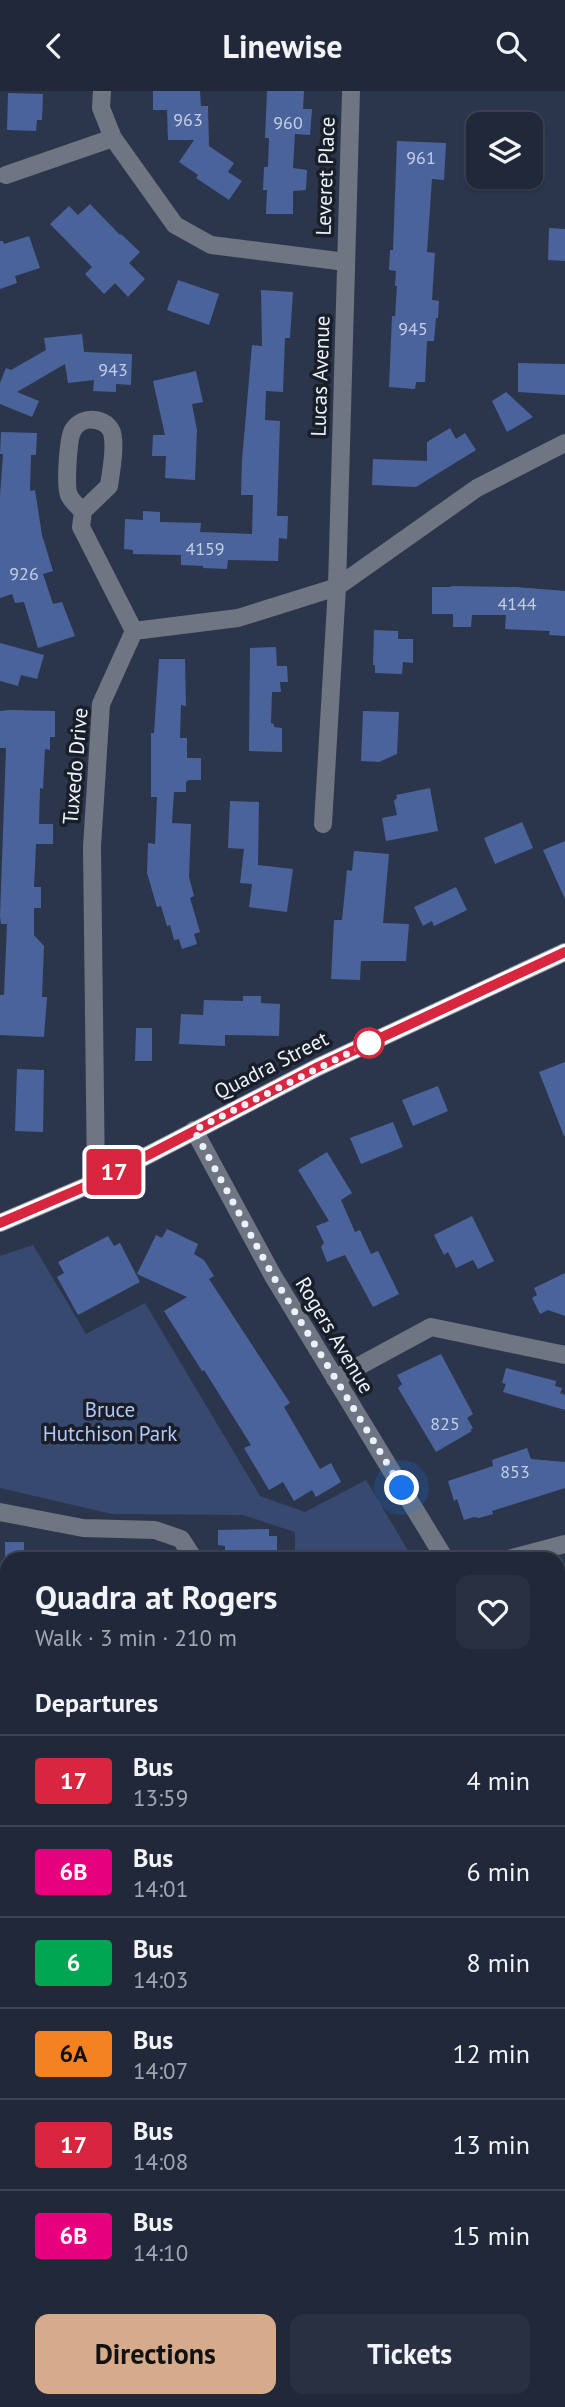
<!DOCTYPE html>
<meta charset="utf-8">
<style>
:root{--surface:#20283a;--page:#283042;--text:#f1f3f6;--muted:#a2a6af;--line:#3d4454;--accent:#d6ab8b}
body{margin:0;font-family:"PT Sans",sans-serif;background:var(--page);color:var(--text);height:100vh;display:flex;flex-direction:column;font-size:26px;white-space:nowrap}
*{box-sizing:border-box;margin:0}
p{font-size:23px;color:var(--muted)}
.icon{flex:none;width:38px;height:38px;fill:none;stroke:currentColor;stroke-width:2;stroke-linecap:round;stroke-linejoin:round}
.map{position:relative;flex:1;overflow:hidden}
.panel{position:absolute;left:0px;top:1461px;width:565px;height:856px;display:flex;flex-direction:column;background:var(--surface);border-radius:21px 21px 0 0;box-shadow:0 2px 5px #0004,0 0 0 2px var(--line)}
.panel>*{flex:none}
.badge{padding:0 14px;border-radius:5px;font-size:24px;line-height:46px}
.fabs{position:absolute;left:466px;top:21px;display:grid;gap:14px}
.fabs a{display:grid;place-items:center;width:77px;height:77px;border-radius:14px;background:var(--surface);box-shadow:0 2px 5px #0004,0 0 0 2px var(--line);font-size:35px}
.you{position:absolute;width:35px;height:35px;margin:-18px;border:5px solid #fff;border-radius:50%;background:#1a73e8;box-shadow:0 0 0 10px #1a73e833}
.map>.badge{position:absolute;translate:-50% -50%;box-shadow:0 0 0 4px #fff}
h2{padding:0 35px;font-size:26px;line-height:63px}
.round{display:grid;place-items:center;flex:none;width:74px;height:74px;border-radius:14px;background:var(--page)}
.overview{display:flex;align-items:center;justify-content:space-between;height:119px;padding:0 35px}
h1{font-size:33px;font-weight:600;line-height:52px}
.action{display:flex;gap:14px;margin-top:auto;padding:14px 35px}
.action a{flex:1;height:80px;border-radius:14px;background:var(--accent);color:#111;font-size:28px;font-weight:600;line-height:80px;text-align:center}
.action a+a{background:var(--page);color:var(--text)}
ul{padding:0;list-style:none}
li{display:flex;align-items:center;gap:21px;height:91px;padding:0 35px;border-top:2px solid var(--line)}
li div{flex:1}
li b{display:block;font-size:26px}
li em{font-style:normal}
li .badge{min-width:77px;font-weight:700;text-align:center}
header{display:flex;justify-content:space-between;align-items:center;height:91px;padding:0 35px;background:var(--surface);font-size:32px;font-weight:600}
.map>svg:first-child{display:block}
</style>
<header><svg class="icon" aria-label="back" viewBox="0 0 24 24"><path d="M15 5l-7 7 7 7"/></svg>Linewise<svg class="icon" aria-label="search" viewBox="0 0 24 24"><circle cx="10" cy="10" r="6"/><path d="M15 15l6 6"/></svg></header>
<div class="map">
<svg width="565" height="2316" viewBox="0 0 565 2316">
<rect width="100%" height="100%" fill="#2b364d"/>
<path fill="#384970" d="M33 1154 86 1243 145 1212 260 1405 305 1421 366 1389 413 1468H295V1441L243 1424 112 1423 0 1397V1165Z"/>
<path fill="#4a639b" d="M153 0H200L201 15H208L209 55 234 72 228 81 242 90 229 109 196 87 198 84 179 71 194 49H168L167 19H153Z
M267 0H304L303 18H312L310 44 295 43 293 77 307 79 306 99 293 100V123H266L267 99H263L264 76H268L269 47H265Z
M8 2 43 3 42 29H37L36 40 7 39Z
M397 50 446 52 444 89 432 88 427 161 435 162 432 209 439 210 438 227H436L434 250H427L425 291H416L415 298 389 296 392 225H395L397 195H395L396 180 389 179 390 159H393Z
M90 113 120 144 121 143 140 161 129 172 145 188 128 206 115 192 104 203 85 183 92 176 50 133 69 115 78 124Z
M549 137 565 138V170L548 169Z
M29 145 40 177 15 185 17 192 0 198V150H3L4 153Z
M178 189 219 203 209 234 167 219Z
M261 199 293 201 290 247H285L283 301 266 300 265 329 280 330 277 425H288L287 448 279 447 278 470 228 469 227 478 203 477V475L181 474V464L133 463V459L124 458 125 428 143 429V420L160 421V431L201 432 200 441 252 443 253 404H241L242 369 252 254 262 255Z
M82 243 84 261 132 263 131 294 116 293V301L93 300 94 289 68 292 65 273 17 301 39 310 32 326 0 313V292L6 277 11 279 46 259 44 247Z
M518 272 565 273V304L518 301Z
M196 280 203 311 192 313 197 339 195 389 165 387 166 365H152L153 344H165L153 290Z
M506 301 533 326 507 341 492 310Z
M450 337 456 348 465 342 476 359 416 396 372 394 373 368 427 370V351Z
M1 341 37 342 36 364H31L30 400 35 399 42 444 53 480 43 483 53 513 62 511 75 545 38 557 24 511 15 512 12 503 0 507V405L3 363H0Z
M451 495 516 496 565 500V545L549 544 550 540 505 538 506 524H472L471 536H453V523H432V496H451Z
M374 539 398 540V548H413V572L403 571 402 583 375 582V574H373Z
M0 552 44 564 37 588 21 584 18 595 0 590Z
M276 556 277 575H287L288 591H280L281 601H272L271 632 274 633V636L282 637V661L249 660 250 557Z
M159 568H185L186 615 181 614 180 647H187V667H201V689H189L186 691V701H174L172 732 191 733 189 786 194 805 190 807 200 841 194 843 197 853 182 858 179 848 174 849 170 834 167 835 161 815 157 816 147 782 148 752 155 753 157 706H151V642H154Z
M9 619 55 620V646H50V659L45 658 43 698 40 697 39 733H53V753H36L34 796H41V817H34V844L44 855 42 906H47L44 946 0 944V904H4L7 833H1L0 825 6 657H0V620Z
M363 620 399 621 397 663 379 671 361 670Z
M430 697 438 740 386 750 382 727 397 724 394 710 397 707 396 704Z
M230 710 259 711 258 774 293 778 287 821 249 816 252 793 240 792 244 758 228 757Z
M522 731 533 757 495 773 484 747Z
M565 750V808L543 759Z
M354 760 389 763 383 832 409 833 406 870H361L360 889 331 888 334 829H342L347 779 352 780Z
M456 796 467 819 434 835 432 830 423 835 414 816Z
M243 905H261V912L280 913 279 945 225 944V955L179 953 181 923 203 924 204 909 243 910Z
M136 937H152V970H135Z
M565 971V1045H564L539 981Z
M17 978 44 979 43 1041 15 1040Z
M438 995 448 1020 413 1035 402 1009Z
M393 1031 403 1056 361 1073 350 1047Z
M327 1061 352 1102 341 1109 355 1141 360 1139 371 1163 378 1160 399 1203 373 1216 345 1164 327 1171 321 1156 324 1152 316 1135 329 1130 298 1079Z
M472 1125 494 1170 478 1178 473 1169 456 1177 448 1161 444 1164 434 1144Z
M167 1138 198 1153 194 1163 204 1169 214 1185 209 1188 290 1312 284 1316 320 1378 331 1372 341 1391 316 1406 312 1399 294 1410 283 1391 269 1399 244 1357 251 1354 204 1279 202 1280 164 1220 187 1206 137 1183 156 1144 162 1147Z
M108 1145 114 1155 120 1152 140 1191 78 1224 57 1186 64 1182 58 1171Z
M565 1182V1225L548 1219 540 1223 532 1207 537 1204 534 1197Z
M441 1263 473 1323 467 1327 473 1337 470 1339 472 1340 436 1361 398 1297 402 1293 397 1284Z
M506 1277 556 1290 555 1295 562 1297 560 1302 565 1304V1319L503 1301 506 1293 502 1292Z
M527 1357 531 1368 565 1371V1397L492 1420 493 1423 479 1427 474 1426 464 1429 457 1408 454 1410 448 1390 493 1375 492 1369Z
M269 1438V1445H277V1468H225V1455L218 1454V1439Z
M5 1451H24V1468H5Z"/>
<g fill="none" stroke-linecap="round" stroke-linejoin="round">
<path stroke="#6f7581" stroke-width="18" d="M102 0 101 17 113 47 175 134 211 154 346 171
M6 84 113 47
M83 420C78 415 71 410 69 404 65 395 68 347 73 339 83 322 112 327 113 347 115 362 111 380 109 395L83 420 81 436 134 540
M323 733 337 496 351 0
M194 1039 273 1185 445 1468
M96 1091 92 756 101 613 134 540 238 527 337 496 477 397 565 352
M335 1288 431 1236 565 1264
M0 1421 83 1437 155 1439 181 1448 194 1468
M508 1468 565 1453
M0 1616H7
M558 1913 565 1945
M0 2255 7 2257
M50 2310V2316
M378 2310 380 2316"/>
<path stroke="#8f98ab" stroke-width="18" d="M0 1132 96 1091 318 976 565 861"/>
</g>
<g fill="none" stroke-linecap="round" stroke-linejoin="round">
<g stroke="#fff" stroke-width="16">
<path id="line" d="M0 1132 96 1091 318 976 565 861"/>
</g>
<use href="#line" stroke="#d7263d" stroke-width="10"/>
<path stroke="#ecf1fe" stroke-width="7" stroke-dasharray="0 12.6" d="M369 952 194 1039 273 1185 402 1397"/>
</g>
<circle fill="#fff" stroke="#d7263d" stroke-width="3.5" cx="369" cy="952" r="14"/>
<g text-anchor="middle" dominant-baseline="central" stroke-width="7" stroke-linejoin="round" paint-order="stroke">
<g font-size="18" fill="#c4cee5">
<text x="188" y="28">963</text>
<text x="288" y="31">960</text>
<text x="421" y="66">961</text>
<text x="413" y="237">945</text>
<text x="113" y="278">943</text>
<text x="205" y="457">4159</text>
<text x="24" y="482">926</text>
<text x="517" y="512">4144</text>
<text x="445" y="1332">825</text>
<text x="515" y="1380">853</text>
</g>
<g font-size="21" fill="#ecf1fe" stroke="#191e28">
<text transform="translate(325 85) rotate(-88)">Leveret Place</text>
<text transform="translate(320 285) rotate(-88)">Lucas Avenue</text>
<text transform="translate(75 675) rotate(-85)">Tuxedo Drive</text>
<text transform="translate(271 974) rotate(-27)">Quadra Street</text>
<text transform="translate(335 1244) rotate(59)">Rogers Avenue</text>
</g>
<g font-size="21" fill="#b1c9fb" stroke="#191e28">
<text x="110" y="1318">Bruce<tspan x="110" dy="24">Hutchison Park</tspan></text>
</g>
</g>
</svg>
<div class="fabs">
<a><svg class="icon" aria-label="layers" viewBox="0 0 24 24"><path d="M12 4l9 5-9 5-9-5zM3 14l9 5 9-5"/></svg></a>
</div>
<div class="you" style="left:402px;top:1397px"></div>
<b class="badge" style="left:114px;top:1081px;background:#d7263d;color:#fff">17</b>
<section class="panel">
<div class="overview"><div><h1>Quadra at Rogers</h1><p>Walk · 3 min · 210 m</p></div><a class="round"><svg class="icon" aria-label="heart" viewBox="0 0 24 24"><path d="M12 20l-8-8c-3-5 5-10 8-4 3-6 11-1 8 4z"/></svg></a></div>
<h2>Departures</h2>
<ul>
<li><span class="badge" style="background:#d7263d;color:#fff">17</span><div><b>Bus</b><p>13:59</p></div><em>4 min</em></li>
<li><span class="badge" style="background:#e6007e;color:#fff">6B</span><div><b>Bus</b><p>14:01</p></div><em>6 min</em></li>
<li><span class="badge" style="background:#00a651;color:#fff">6</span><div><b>Bus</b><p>14:03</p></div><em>8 min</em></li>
<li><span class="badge" style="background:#f58220;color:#111">6A</span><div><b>Bus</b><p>14:07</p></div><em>12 min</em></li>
<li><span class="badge" style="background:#d7263d;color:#fff">17</span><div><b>Bus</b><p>14:08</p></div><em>13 min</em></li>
<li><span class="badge" style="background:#e6007e;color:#fff">6B</span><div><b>Bus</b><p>14:10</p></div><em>15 min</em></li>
</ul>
<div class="action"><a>Directions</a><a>Tickets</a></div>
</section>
</div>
